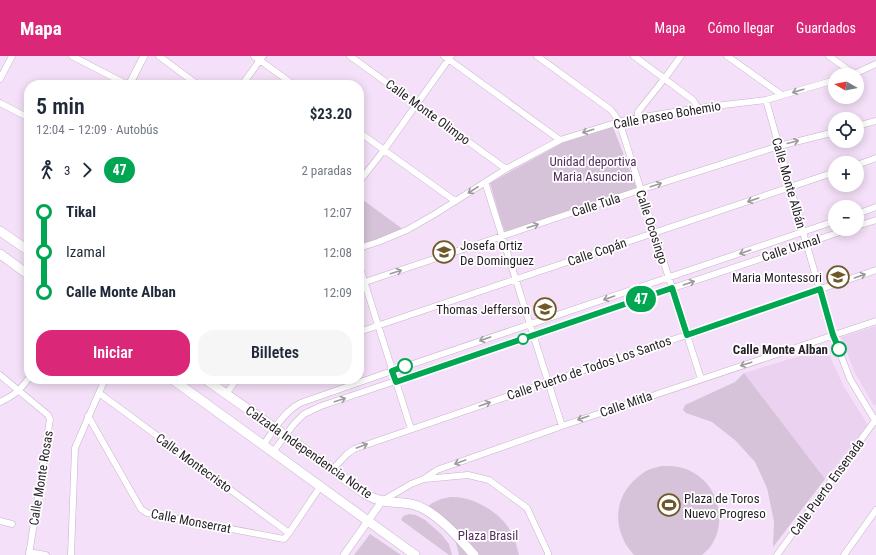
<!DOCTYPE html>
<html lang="es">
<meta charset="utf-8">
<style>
:root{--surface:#fff;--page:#f6f6f7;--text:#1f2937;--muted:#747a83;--accent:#db2777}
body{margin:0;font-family:"Roboto Condensed",sans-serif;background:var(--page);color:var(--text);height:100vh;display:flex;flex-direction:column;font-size:15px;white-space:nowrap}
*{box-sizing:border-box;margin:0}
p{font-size:13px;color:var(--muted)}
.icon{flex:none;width:22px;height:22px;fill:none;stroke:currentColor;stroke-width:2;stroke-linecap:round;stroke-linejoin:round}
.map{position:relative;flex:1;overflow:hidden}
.details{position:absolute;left:24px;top:24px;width:340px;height:304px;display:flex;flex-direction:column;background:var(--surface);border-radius:16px;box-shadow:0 2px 10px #0003}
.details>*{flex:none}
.badge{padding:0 8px;border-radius:13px;font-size:14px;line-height:26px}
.needle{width:26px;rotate:279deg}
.controls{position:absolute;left:828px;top:12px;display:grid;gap:8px}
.controls a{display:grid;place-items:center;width:36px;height:36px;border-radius:50%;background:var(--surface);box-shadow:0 2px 10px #0003;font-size:20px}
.map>.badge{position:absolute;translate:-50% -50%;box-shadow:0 0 0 2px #fff}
.legs{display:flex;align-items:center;gap:6px;height:44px;padding:0 12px;font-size:13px}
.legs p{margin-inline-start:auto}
.head{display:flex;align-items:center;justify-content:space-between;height:68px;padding:0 12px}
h1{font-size:22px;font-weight:600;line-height:30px}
.primary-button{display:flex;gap:8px;margin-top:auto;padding:8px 12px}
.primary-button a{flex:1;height:46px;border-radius:16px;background:var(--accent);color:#fff;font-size:16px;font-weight:600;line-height:46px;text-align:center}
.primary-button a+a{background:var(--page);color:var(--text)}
ul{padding:0 12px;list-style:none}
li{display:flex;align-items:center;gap:14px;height:40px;font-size:15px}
li i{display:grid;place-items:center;width:6px;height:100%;margin:0 5px;background:currentColor}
li i::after{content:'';width:10px;height:10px;margin:-5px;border:3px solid;border-radius:50%;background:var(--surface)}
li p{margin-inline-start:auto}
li:first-child i{background:linear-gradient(#0000 50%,currentColor 0)}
li:last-child i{background:linear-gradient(currentColor 50%,#0000 0)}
header{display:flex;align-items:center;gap:24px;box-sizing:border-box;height:56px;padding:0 20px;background:var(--accent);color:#fff}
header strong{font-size:19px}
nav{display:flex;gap:22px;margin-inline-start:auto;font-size:14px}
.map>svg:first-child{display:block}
</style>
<header>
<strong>Mapa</strong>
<nav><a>Mapa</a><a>Cómo llegar</a><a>Guardados</a></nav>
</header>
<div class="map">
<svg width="876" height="499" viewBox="0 0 876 499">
<rect width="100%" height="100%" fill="#f4e0f8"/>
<path fill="#ebd2f0" d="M876 270V348L874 350 854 315 841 281Z
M826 292 844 331 868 369 825 423 744 317Z"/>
<path fill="#d6c3d9" d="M613 71 637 133 505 176 500 162 490 127 562 87Z
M359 141 404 174 359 190Z
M744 317 825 423 773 491 774 465 767 432 755 406 736 385 712 366 686 357 683 354 685 349 735 326Z
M661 410C672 410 684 410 694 417 719 431 727 466 711 490 709 493 705 496 702 499H634C631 495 627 491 625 487 611 461 619 433 643 417 648 413 655 412 661 410Z
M451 441C455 441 459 441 463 442 482 446 504 460 512 478 516 485 517 492 519 499H479C463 481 449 462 427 451 434 445 442 442 451 441Z
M409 458 416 459 425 464 441 478 449 488 452 499H449L401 464 403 460Z
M370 478 401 499H354Z
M455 483 468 499H459Z"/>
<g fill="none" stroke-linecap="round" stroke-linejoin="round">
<g stroke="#c6b3c9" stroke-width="7">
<path id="minor" d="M72 0 128 29
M159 0 198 29
M254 0 294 29
M350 0 506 113
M444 0 560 84
M537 0 611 54 619 65 701 323
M634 0 693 44 698 52
M727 0 782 39
M829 0 854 18
M852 19 876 8
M0 23 12 0
M242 29 263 0
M766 44 803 176 833 279 850 323 876 366
M0 47 29 62
M638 61V56L641 52 665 22 681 0
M857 70 876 65
M359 76 455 145
M857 109 876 102
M359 126 384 94 451 0
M485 126 562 370
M857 158 876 151
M857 170 876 164
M359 192 378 186 407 174 435 158 506 113 560 84 625 64 698 52 766 44 835 24
M359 209 411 373
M359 228 640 134 779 90 835 76
M359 276 835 116
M0 319 48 359 50 363 29 499
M99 337 289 477
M226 338 237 323
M0 346C15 339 19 335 29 322
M88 360 141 453 147 457 284 483 289 477 320 431
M263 389C273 376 281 360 294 351 297 349 300 347 303 346L392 315 835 165
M273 396 294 368 304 358 321 350 849 173
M332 414 347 398 354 393 876 214
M425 423 468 419 489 424 527 452 548 497V499
M382 445 411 428 424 423 437 414 562 370 876 265
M0 465 12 468
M29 496 46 499
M71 499 75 392 105 323
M777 499 876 363
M844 499 876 454"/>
</g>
<g stroke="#c6b3c9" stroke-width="8">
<path id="tertiary" d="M129 29 144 0
M344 499 382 445"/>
</g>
<g stroke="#c6b3c9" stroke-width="10">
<path id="primary" d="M0 175 29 195
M0 198 29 219
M172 323 415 499
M205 323 286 380 364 437C370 441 377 444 384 445 394 447 405 446 415 449 437 456 459 482 474 499"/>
</g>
<use href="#minor" stroke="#fff" stroke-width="6"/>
<use href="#tertiary" stroke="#fff" stroke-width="7"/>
<use href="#primary" stroke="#fff" stroke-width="9"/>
</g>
<defs><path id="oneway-shaft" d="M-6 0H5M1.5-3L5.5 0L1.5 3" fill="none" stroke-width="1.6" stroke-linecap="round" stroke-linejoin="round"/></defs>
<g stroke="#9d9a9d">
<use href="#oneway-shaft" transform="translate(798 35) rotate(164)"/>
<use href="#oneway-shaft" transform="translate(588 75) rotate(163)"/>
<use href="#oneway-shaft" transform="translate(793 86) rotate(-15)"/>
<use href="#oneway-shaft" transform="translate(656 129) rotate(-18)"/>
<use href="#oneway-shaft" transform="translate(473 134) rotate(147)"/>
<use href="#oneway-shaft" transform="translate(753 144) rotate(161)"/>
<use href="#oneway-shaft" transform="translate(533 170) rotate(-18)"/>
<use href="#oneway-shaft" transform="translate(745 196) rotate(161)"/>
<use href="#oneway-shaft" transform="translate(396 216) rotate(-18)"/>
<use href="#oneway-shaft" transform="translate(860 220) rotate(-19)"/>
<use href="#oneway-shaft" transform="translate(689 227) rotate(-19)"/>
<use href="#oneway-shaft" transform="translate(609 242) rotate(161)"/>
<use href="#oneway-shaft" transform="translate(485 283) rotate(161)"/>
<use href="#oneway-shaft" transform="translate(746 308) rotate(162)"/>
<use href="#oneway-shaft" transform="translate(340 344) rotate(-18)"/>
<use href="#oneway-shaft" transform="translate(485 348) rotate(-19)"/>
<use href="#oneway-shaft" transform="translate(583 362) rotate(161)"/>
<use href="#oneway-shaft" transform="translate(362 390) rotate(-20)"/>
<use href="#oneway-shaft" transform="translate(460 406) rotate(160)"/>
</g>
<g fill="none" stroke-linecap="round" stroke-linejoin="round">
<g stroke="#fff" stroke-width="9">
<path id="line-1" d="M405 310 392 315 396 326 672 232 687 279 820 233 833 279 839 293"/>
</g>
<use href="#line-1" stroke="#00a651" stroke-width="6"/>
</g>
<defs>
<g id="school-ring" transform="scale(1.15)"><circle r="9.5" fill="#fff" stroke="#705929" stroke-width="1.5"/><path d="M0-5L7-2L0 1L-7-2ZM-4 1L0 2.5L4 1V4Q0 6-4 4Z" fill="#705929"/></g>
<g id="stadium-ring" transform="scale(1.15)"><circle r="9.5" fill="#fff" stroke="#705929" stroke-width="1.5"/><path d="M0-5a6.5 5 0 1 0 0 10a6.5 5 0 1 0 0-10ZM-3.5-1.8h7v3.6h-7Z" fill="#705929"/></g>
</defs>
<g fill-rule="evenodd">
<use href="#school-ring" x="444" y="196"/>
<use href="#school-ring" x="838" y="221"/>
<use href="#school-ring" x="545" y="253"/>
<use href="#stadium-ring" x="669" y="449"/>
</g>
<g fill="#fff" stroke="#00a651" stroke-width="2">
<circle cx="523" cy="283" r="5"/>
<circle cx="839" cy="293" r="7"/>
<circle cx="405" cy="310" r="7"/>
</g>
<g text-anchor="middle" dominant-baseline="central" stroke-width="3.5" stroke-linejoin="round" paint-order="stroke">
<g font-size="13" fill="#251e26" stroke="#fff">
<text transform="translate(428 56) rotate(36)">Calle Monte Olimpo</text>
<text transform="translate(667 59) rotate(-10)">Calle Paseo Bohemio</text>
<text transform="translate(789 127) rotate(74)">Calle Monte Albán</text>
<text transform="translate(596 149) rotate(-18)">Calle Tula</text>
<text transform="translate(652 171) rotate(72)">Calle Ocosingo</text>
<text transform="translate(791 192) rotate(-18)">Calle Uxmal</text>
<text transform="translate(597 196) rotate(-19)">Calle Copán</text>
<text transform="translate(589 312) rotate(-19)">Calle Puerto de Todos Los Santos</text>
<text transform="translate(626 348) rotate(-19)">Calle Mitla</text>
<text transform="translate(309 396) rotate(35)">Calzada Independencia Norte</text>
<text transform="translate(194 407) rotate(36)">Calle Montecristo</text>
<text transform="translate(41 422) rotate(-81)">Calle Monte Rosas</text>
<text transform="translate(827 431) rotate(-54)">Calle Puerto Ensenada</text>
<text transform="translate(191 465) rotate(11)">Calle Monserrat</text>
</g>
<g font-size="13" fill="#552e5c" stroke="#fff">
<text x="593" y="105">Unidad deportiva<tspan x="593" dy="15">Maria Asuncion</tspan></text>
<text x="488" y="479">Plaza Brasil</text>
</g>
<g font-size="13" fill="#251e26" stroke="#fff" text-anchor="start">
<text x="460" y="189">Josefa Ortiz<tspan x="460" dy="15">De Dominguez</tspan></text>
<text x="822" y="221" text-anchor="end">Maria Montessori</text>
<text x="530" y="253" text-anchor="end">Thomas Jefferson</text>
<text x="684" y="442">Plaza de Toros<tspan x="684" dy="15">Nuevo Progreso</tspan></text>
</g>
<g font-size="13" font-weight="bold" fill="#251e26" stroke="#fff" text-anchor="end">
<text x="828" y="293">Calle Monte Alban</text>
</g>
</g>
</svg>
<div class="controls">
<a><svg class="needle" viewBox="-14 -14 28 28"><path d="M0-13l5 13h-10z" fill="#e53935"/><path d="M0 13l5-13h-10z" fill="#747a83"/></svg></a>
<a><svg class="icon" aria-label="locate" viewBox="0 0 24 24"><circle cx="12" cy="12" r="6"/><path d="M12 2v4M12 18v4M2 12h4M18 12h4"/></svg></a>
<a>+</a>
<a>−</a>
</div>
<b class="badge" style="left:641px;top:243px;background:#00a651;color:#fff">47</b>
<section class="details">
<div class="head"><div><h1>5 min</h1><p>12:04 – 12:09 · Autobús</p></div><b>$23.20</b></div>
<div class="legs"><svg class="icon" aria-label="walk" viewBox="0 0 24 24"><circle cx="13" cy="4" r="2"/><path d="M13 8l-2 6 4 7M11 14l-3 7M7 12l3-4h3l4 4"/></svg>3<svg class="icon" aria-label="forward" viewBox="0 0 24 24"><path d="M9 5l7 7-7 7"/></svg><b class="badge" style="background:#00a651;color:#fff">47</b><p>2 paradas</p></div>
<ul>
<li><i style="color:#00a651"></i><b>Tikal</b><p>12:07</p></li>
<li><i style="color:#00a651"></i><span>Izamal</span><p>12:08</p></li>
<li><i style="color:#00a651"></i><b>Calle Monte Alban</b><p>12:09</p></li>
</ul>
<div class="primary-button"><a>Iniciar</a><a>Billetes</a></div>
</section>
</div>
